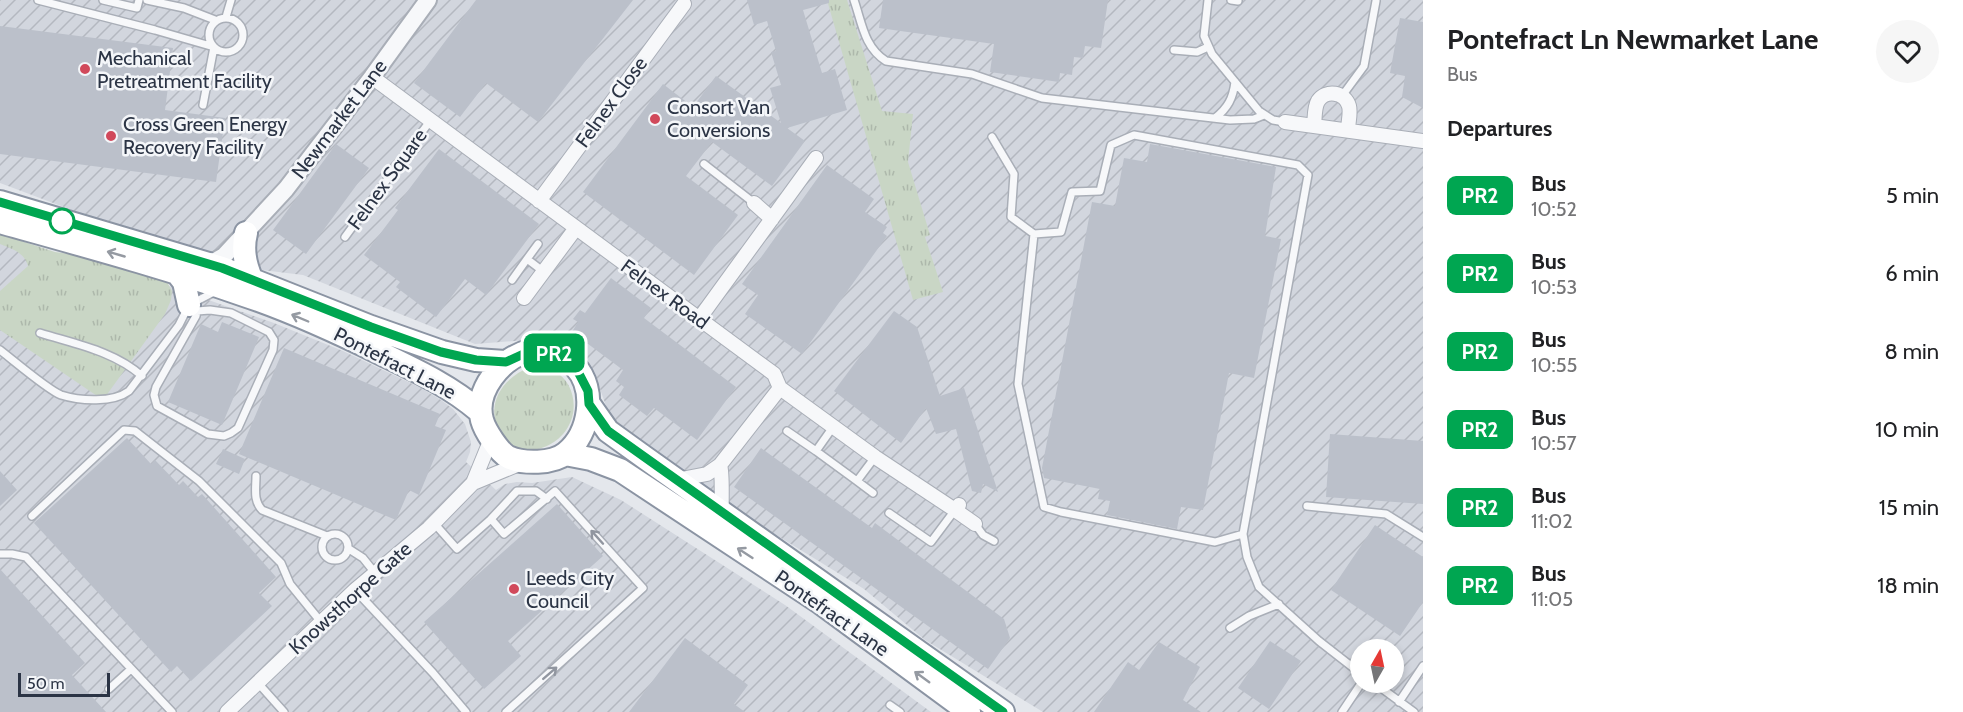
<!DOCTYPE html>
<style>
:root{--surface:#fff;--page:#f6f6f6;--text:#202124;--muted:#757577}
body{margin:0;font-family:Cabin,sans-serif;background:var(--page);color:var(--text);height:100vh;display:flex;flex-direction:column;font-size:22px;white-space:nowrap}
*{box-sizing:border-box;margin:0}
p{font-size:20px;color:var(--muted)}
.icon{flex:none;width:33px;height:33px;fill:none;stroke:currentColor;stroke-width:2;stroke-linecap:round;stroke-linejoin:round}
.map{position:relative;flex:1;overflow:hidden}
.details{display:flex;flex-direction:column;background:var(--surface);width:540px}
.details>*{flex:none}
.badge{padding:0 12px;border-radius:9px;font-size:21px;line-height:39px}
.needle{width:39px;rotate:9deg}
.fabs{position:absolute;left:1350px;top:639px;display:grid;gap:12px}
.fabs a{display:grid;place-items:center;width:54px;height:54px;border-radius:50%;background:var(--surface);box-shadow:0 3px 9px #0003;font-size:30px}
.scale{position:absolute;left:18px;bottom:15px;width:92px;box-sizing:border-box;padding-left:6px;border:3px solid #2b3445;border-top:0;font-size:16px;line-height:21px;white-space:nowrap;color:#2b3445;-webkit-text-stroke:4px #f4f6f9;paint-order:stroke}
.map>.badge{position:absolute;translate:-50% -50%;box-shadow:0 0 0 3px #fff}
h2{padding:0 24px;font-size:22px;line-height:54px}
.round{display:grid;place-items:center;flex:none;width:63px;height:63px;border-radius:32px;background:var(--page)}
.head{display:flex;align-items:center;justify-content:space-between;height:102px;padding:0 24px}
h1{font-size:28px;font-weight:800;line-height:45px}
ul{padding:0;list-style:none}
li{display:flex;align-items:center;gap:18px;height:78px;padding:0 24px}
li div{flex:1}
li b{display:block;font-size:22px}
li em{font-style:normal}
li .badge{min-width:66px;font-weight:700;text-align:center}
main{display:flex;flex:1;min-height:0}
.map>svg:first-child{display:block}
</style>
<main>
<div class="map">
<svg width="1423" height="712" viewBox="0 0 1423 712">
<defs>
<pattern id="industrial-furrows" width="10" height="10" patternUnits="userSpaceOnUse" patternTransform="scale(1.5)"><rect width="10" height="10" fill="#d2d6de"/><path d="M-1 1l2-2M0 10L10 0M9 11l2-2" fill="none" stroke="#b4b8c0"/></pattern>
<pattern id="grass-tufts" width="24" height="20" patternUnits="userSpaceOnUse" patternTransform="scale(1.5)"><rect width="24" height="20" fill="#c9d6c5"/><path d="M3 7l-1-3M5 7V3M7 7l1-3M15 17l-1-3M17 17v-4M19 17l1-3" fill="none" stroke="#adb8ab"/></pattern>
</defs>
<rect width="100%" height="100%" fill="#e4e7ec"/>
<path fill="url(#industrial-furrows)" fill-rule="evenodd" d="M0 0H1423V712H1043L925 640 864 589 742 514 610 417 600 389 583 356 539 339 475 344 303 275 245 268 125 230 0 183ZM1360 650H1394V682H1360Z
M0 239 166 285 274 323 343 351 421 388 441 400 453 409 465 424 471 442 470 452 466 462 496 490 505 484 517 482 532 483 572 477 621 500 785 605 931 712H0Z"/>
<path fill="url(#grass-tufts)" d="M827 0H847L882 111 913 114 908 162 930 235 925 237 943 292 913 300Z
M0 234 55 252 91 257 157 276 167 282 172 291 171 300 165 314 103 400 0 330V291L28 266C24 252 12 249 0 244Z
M531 367C539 368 547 367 554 371 574 381 579 409 568 427 555 450 520 460 503 436 482 407 502 377 531 367Z"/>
<path fill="#bbc0ca" d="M476 0H633L538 122 486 83 460 117 414 83Z
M747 0H829V3L803 10 822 73 835 69 847 110 787 128 805 141 772 186 712 142 686 176 738 215 694 275 583 192 663 84 693 107 716 76 781 123 770 88 781 85 771 52 776 51 767 21 754 25Z
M883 0H1108L1101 48 1085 46 1083 58 1074 57 1072 75 1060 73 1059 82 990 72 994 44 879 28Z
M1400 18 1423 22V108L1402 97 1405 76 1390 73Z
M0 26 173 48 165 110 225 118 216 182 0 154Z
M336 144 369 168 306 254 273 230Z
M1150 144 1276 167 1265 236 1281 239 1254 378 1229 373 1203 510 1181 507 1177 529 1107 515 1110 501 1098 499 1100 489 1044 478 1042 468 1092 202 1115 206 1124 158 1147 162Z
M439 149 539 224 486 295 465 279 436 317 396 287 400 282 364 255 398 210 395 208Z
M827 165 874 199 865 212 887 227 883 233 887 236 802 354 745 314 758 295 742 284Z
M611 278 651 308 644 318 736 387 697 440 654 408 647 416 619 395 624 387 616 381 623 370 572 332 578 322 573 319 580 310 585 313Z
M894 311 917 327 940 396 964 388 998 492 983 484 981 493 972 491 956 429 936 434 926 408 901 443 834 391Z
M222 322 259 337 222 425 168 402 201 324 218 332Z
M284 348 440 414 435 426 446 430 419 495 409 490 396 520 239 454Z
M1330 434 1423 441V504L1326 497Z
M127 438 151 464 155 460 179 485 183 481 198 497 202 494 276 577 259 593 272 606 191 681 177 666 171 672 34 523Z
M761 448 872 528 875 523 1004 619 1010 638 988 669 734 487Z
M223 449 245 459 239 474 216 464Z
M0 471 17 490 0 506Z
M557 504 603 556 508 641 521 656 484 689 424 622Z
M1375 525 1423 557V602L1400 636 1331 590Z
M0 569 85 663 72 675 106 712H0Z
M685 638 748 685 734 704 745 712H629Z
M1270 641 1301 661 1269 709 1238 688Z
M1159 642 1200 667 1183 700 1201 712H1094L1128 662 1139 670Z"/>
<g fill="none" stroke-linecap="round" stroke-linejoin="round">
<g stroke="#a9aeb7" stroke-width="10">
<path id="service" d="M38 0 155 30 214 47 203 105
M103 0 137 8 139 0
M147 0 184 8 215 20
M854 0C862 23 864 47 886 61L972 74 1042 98 1230 120 1254 119 1264 115
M1208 0 1204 36 1212 54 1259 111 1273 120 1285 122
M1231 0 1238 1
M226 17 231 0
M209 35a17 17 0 1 1 34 0a17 17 0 1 1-34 0Z
M1174 50 1197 52 1208 47
M1342 96 1364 66 1376 1
M1215 118C1228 108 1233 98 1235 82
M992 137 1014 174 1011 217 1034 234
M704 164 754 203
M345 237 430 121
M538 244 527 259 544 272
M512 280 527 259
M191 306 197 311 196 316 156 387 154 395 157 406 208 434 224 436 231 433 238 428 273 350 274 340 269 332 231 313 210 310 197 311
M40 333C75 344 114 351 142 376
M0 350C13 360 48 390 61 395 80 401 113 403 129 391L179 325 189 305 216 291
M833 427 816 451 857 481 875 457
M787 431 816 451
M256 476C256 489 253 500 262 510L327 536
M857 481 873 493
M1307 506 1386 514 1423 537
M889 513 931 542 955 510
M32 516 124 430 135 431 199 481 281 563 290 584 321 622
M491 519 517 491H536L547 499
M434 523 457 549 491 519 504 534 555 491 643 588 506 712
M975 524 983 535 994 541
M322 547a13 13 0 1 1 26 0a13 13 0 1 1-26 0Z
M1243 534 1215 542 1061 512 1044 507 1018 384 1034 234 1061 232 1072 192 1100 191 1111 145 1134 135 1298 165 1308 175 1243 534 1247 557 1259 587 1319 641 1360 673
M349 549 363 558 375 573
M0 554H12L26 557 172 712
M355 590 433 673 466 712
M1230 628 1249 616 1279 604
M1373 682 1414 712
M258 683 284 712
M109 689 131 669
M1399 702 1423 666
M890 705 900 712
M1342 712 1362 682"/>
</g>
<g stroke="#a9aeb7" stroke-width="16">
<path id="minor" d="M372 77 774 374 780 388 875 457 955 510
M1285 122 1423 141
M1314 126C1315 118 1314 108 1318 101 1326 89 1345 92 1349 106 1351 113 1348 123 1348 130
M539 201 684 4
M754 203 772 219
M524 298 576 228
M699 319 816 158
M720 465C723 474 721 500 722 512
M676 480 707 474 720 465 780 388
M473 483 491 439
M959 505 955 510 975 524
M227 712 355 590 429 528 473 483 524 462"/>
</g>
<g stroke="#a9aeb7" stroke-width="20">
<path id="tertiary" d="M204 262 215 261 224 256 286 189 372 77 428 0"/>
</g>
<g stroke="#8b94a3" stroke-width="26">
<path id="trunk" d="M0 202 222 268 371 327 442 352 476 360 505 362
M0 222C82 245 164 267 244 295 289 310 335 331 378 352 413 369 449 385 479 411
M246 233C242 249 245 265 252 280
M177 273 184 282 189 305
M547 350C557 354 568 358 575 366 597 390 590 433 566 453 553 464 523 464 508 457 499 452 485 431 482 420 474 391 501 358 529 351 535 350 542 350 547 350Z
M589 404 608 431 644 457 1003 712
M565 454 591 459 620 470 821 603 969 712"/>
</g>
<use href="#service" stroke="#f7f8fa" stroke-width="7"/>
<use href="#minor" stroke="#f7f8fa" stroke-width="14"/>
<use href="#tertiary" stroke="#f7f8fa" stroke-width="16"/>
<use href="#trunk" stroke="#fff" stroke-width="22"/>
</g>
<defs><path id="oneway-shaft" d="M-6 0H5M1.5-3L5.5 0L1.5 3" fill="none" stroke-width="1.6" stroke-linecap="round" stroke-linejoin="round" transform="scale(1.5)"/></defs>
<g stroke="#959aa2">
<use href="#oneway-shaft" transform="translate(116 254) rotate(-164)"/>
<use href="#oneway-shaft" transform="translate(300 318) rotate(-157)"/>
<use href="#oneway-shaft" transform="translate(745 553) rotate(-147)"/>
<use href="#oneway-shaft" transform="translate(922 677) rotate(-144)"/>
</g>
<g stroke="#9196a0">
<use href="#oneway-shaft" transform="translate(597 537) rotate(-132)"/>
<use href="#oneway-shaft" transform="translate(550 673) rotate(-41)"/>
</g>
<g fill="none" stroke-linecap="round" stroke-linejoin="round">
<g stroke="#fff" stroke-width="14">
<path id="line" d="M0 202 222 268 371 327 441 352 476 360 506 362 530 351 548 350 564 357 575 366 588 391 589 404 608 431 1003 712"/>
</g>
<use href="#line" stroke="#00a651" stroke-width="9"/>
</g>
<g fill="#d1495b" stroke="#f4f6f9" stroke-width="2">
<circle cx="85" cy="69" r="6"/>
<circle cx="655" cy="119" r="6"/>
<circle cx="111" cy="136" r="6"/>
<circle cx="514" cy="589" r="6"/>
</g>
<circle fill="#fff" stroke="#00a651" stroke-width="3" cx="62" cy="221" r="12"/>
<g text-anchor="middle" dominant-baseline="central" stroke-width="5" stroke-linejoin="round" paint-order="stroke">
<g font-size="20" fill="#2b3445" stroke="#f4f6f9" text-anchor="start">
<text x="97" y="58">Mechanical<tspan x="97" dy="23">Pretreatment Facility</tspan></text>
<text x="667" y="107">Consort Van<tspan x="667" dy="23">Conversions</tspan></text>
<text x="123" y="124">Cross Green Energy<tspan x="123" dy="23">Recovery Facility</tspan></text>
<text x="526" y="578">Leeds City<tspan x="526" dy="23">Council</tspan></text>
</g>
<g font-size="20" fill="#2b3445" stroke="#f4f6f9">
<text transform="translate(611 102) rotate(-54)">Felnex Close</text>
<text transform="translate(339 119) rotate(-53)">Newmarket Lane</text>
<text transform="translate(387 179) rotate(-54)">Felnex Square</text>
<text transform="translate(665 294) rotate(36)">Felnex Road</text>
<text transform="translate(395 363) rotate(27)">Pontefract Lane</text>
<text transform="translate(350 598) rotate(-42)">Knowsthorpe Gate</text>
<text transform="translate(832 613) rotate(35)">Pontefract Lane</text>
</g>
</g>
</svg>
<div class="fabs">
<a><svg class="needle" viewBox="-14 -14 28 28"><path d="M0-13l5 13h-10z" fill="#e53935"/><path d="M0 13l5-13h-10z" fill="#757577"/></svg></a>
</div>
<div class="scale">50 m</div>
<b class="badge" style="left:554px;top:353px;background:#00a651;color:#fff">PR2</b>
</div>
<section class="details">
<div class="head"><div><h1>Pontefract Ln Newmarket Lane</h1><p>Bus</p></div><a class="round"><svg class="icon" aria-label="heart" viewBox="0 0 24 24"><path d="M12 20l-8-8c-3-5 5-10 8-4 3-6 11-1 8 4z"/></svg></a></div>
<h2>Departures</h2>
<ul>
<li><span class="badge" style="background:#00a651;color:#fff">PR2</span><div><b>Bus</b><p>10:52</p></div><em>5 min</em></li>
<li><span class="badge" style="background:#00a651;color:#fff">PR2</span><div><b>Bus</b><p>10:53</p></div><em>6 min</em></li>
<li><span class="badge" style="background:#00a651;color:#fff">PR2</span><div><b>Bus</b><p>10:55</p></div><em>8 min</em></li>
<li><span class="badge" style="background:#00a651;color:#fff">PR2</span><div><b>Bus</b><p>10:57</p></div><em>10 min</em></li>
<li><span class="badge" style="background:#00a651;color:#fff">PR2</span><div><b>Bus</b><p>11:02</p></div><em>15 min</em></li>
<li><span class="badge" style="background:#00a651;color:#fff">PR2</span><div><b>Bus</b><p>11:05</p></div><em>18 min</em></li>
</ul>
</section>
</main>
